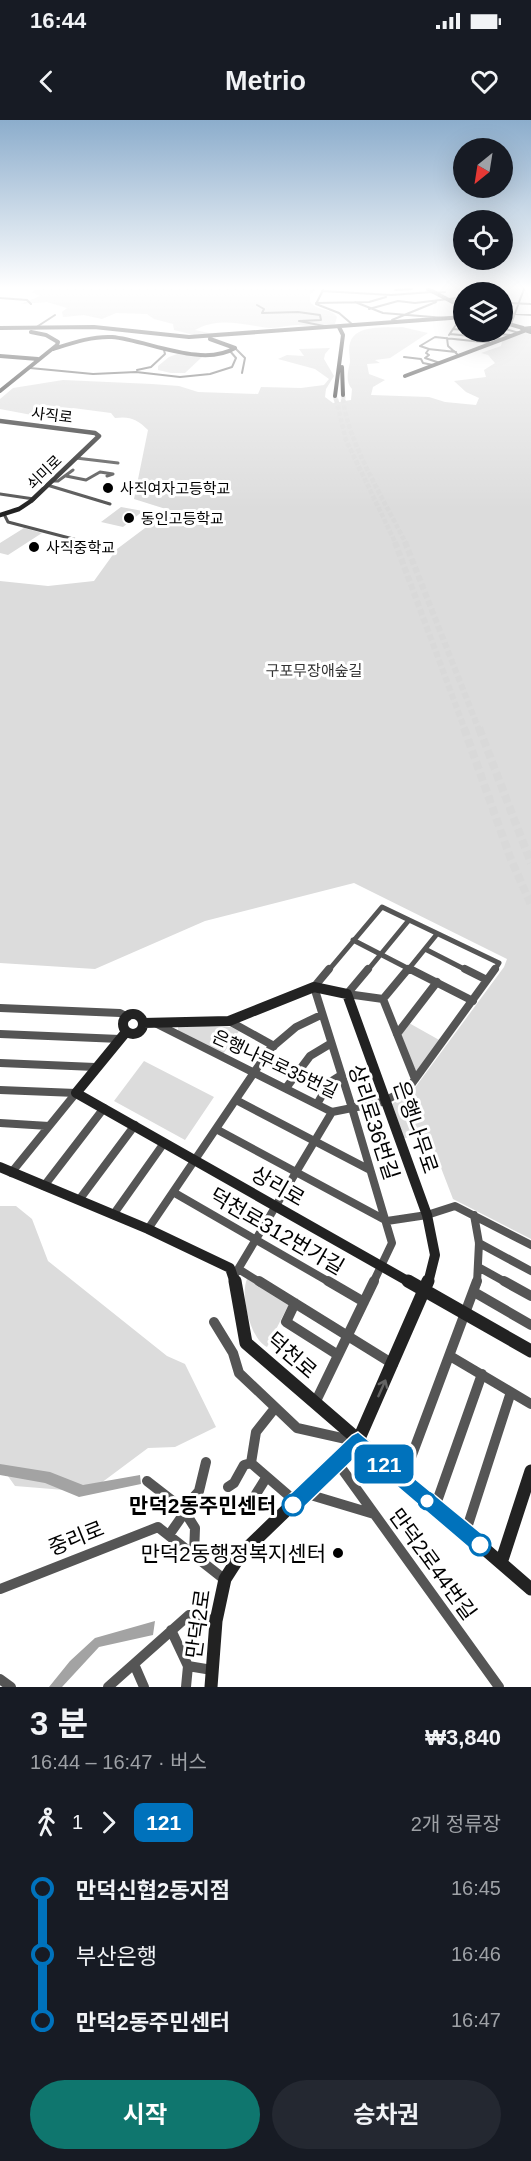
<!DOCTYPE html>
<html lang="ko">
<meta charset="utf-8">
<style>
:root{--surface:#171b24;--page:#242831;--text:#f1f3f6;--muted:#9ea1a6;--accent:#0f766e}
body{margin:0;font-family:Helvetica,"Noto Sans KR",sans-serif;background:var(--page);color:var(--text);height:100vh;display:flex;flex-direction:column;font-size:22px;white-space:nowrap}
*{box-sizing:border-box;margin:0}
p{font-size:20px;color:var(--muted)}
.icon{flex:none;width:33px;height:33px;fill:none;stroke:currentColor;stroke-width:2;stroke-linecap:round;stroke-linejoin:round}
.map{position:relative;height:1567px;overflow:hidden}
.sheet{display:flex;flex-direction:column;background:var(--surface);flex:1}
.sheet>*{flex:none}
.badge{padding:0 12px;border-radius:9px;font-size:21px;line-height:39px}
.needle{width:39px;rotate:210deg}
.buttons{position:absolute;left:453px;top:18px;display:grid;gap:12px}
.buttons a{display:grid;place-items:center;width:60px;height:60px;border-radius:50%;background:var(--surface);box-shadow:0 6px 24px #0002;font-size:30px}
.map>.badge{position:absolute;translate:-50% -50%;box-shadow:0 0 0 3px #fff}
.legs{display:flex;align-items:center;gap:9px;height:66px;padding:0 30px;font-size:20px}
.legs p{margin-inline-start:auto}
.summary{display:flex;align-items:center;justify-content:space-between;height:102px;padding:0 30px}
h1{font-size:33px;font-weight:700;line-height:45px}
.primary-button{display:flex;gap:12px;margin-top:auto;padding:12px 30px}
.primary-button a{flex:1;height:69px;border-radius:36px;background:var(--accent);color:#fff;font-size:24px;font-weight:700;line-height:69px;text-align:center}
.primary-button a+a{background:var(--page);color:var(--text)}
ul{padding:0 30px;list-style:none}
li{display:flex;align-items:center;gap:21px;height:66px;font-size:22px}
li i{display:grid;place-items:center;width:9px;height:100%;margin:0 8px;background:currentColor}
li i::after{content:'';width:15px;height:15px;margin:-8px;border:4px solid;border-radius:50%;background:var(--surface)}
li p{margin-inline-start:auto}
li:first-child i{background:linear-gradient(#0000 50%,currentColor 0)}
li:last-child i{background:linear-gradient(currentColor 50%,#0000 0)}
.status{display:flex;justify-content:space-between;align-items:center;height:42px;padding:0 30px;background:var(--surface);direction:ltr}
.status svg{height:16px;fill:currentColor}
header{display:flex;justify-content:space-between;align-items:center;height:78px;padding:0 30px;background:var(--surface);font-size:27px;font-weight:700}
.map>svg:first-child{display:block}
</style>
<div class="status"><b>16:44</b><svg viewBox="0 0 49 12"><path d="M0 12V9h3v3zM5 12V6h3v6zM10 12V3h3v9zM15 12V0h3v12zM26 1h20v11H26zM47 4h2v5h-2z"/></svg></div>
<header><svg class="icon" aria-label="back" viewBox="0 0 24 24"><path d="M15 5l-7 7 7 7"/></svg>Metrio<svg class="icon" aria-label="heart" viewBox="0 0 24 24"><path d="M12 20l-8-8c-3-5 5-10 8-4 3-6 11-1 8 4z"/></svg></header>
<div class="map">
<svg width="531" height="1567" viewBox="0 0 531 1567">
<rect width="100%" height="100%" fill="#fff"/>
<path fill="#dcdcdc" d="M36 169H317L310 174V182C317 191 331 188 337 197L335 204C322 208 311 206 298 205 288 205 279 208 269 208 245 205 218 196 195 210L209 213 234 212 194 215 174 210 173 204 154 199 147 194 116 193 102 199 84 195 63 197 62 192 67 188 47 182 21 184 40 176 32 172Z
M402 207 428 213 390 238 375 240 380 243 367 244 369 254 385 260 373 267 371 275 429 277 445 282 476 285 479 278 466 272 454 261 486 257 484 250 495 243 488 235 481 233 501 226 502 221 524 212 531 213V1119L453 1079 428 1014 404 1018 392 984 414 969 504 847 507 839 354 763 205 801 95 849 0 843V461L48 466 94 461 117 429 169 390 134 379 148 310C137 299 130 296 115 298L111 293 73 288 60 296H37L0 289V279L13 268 63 260 152 264 179 266 198 272 258 274 261 267 301 268 324 265 329 259 315 249 278 239 287 235 304 236 299 229 330 228 325 234 324 239 334 256 326 269 325 277 333 283 351 280 352 269C345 261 348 252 350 242 350 236 348 229 350 223 355 204 386 208 402 207Z
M180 233 202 237 185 253H171L158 250V246L169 237Z
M121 387 143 391 123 407 101 402Z
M24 408 42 413 8 435 0 433V423Z
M409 903 441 921 417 953 400 916Z
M178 905 231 907 239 911 223 934 178 911Z
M144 941 214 977 185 1020 114 981Z
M0 1086H16L32 1099 48 1141 167 1236 185 1244 216 1307 175 1327 148 1328 89 1372 15 1366 5 1352 0 1353Z
M247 1159 290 1182 267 1227C250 1219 240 1175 247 1159Z"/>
<path fill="#a3a3a3" d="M0 1344 50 1352 83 1365 140 1355 141 1364 79 1377 45 1363 0 1355Z
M155 1501 153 1515 99 1527 62 1567H49L70 1541 95 1518Z"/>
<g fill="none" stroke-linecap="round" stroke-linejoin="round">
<path stroke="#d9d9d9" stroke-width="4" stroke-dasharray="4 1.5" stroke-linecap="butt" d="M343 275 344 281
M335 276 336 281"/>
<path stroke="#d9d9d9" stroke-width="4.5" stroke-dasharray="4.5 2" stroke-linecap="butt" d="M336 279 346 320 396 424
M343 279C348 323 386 383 406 424"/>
<path stroke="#d9d9d9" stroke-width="6" stroke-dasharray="6 3" stroke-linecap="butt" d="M395 422 465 610
M405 422 479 610"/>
<path stroke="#d9d9d9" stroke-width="8" stroke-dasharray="8 4" stroke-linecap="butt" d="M464 608 510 737 531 785
M479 608 531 743"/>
<path stroke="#555" stroke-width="2" d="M323 170 316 184 339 193 353 205
M395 170 412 169
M322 171 391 175 432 172
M433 173 445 172
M0 178 27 180 31 184
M355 182 383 193 445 198
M316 183 369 182 386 177
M257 185 264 189 262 193 298 192 320 195 321 200 299 201 329 207
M502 187 509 183 531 184
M369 189 398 181 415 183 457 178 464 180
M502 193 531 195
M396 203 392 200 436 182
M511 204 524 169
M35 208 55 195
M502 208 519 213
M453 209 464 210
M476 212 511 215
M450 214 502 219
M449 215 460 199
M447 218 448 226 457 234
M420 226 435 217 492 223
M420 226 429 229 426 233 429 235 425 238 440 243
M235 228 245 238 242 253
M428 229 456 232
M404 237 421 239 423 243 433 245
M30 248 93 254 136 252 180 257 210 254 232 247 236 238 230 231
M137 250 151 247 165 234 164 230"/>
<path stroke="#555" stroke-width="3" d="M76 338 118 343
M66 356 86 360 100 352 113 354 107 356
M52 361H58L73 350
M47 365 110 384
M0 374 34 379
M4 394 8 402 77 420"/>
<path stroke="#555" stroke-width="5" d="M353 820 413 851
M425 829 468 851
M328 851 382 787 499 843 494 851
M367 851 409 800
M407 851 437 814"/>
<path stroke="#555" stroke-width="8" d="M329 849 314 867 352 988
M410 849 473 881
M465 849 487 860
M347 874 368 849
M347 874 383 879
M383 879 415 959
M383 879 408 849
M0 888 120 893 128 897
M229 901 274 926
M157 904 332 992 352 988
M0 914 120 919
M397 914 437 862
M0 943 95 947
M286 968 310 936 330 924
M0 970 76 973
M236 980 370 1050
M317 984 330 962 341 955
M352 988 392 1123 373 1163
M352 988 382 982 408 969 495 849
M0 1003 49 1006
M216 1009 387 1101 427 1095 455 1086 531 1125
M11 1053 76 973
M44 1066 104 988
M173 1072 331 1163
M79 1080 135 1005
M113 1095 164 1023
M474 1095 479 1123 477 1163
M148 1109 270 929 296 907 321 895
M479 1123 531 1151
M480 1148 507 1163
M240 1150 261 1163
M234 1156 332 992"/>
<path stroke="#555" stroke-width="10" d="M259 1161 393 1244
M328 1161 364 1182
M504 1161 531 1176
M474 1172 531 1205
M295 1183 286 1202 338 1235
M214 1202 233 1233 239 1253 297 1308 355 1321
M450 1236 531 1284
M315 1283 374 1161
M275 1288 256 1312 251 1343 295 1381
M337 1342 499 1567
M403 1359 477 1161
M147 1361 183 1389 195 1408 194 1435
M228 1367 234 1363 244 1345 251 1343
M304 1373 374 1394
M256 1374 266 1358
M435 1387 482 1254
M183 1389 199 1371 206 1342
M466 1411 511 1272
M169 1415 185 1392
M0 1469 158 1407 224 1459
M171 1510 188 1546 186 1567
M134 1544 144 1567
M188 1546 212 1550
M0 1559 11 1567
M108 1567 189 1495 216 1501"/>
<path stroke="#222" stroke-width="4" d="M428 169 464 188
M502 202 523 208
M0 208 94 207 189 217 464 197
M531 208 522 209 531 212
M210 219 235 228
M53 229C72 223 92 216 112 217 147 220 202 248 235 228
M0 236 38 239
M342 247 343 275
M405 256 524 211
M0 271 57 225 58 222 46 215 31 212
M335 276 343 215 339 207"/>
<path stroke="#222" stroke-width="4.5" d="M0 301 95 313 99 316 31 381 19 389 0 395"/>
<path stroke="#222" stroke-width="10" d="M123 904a10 10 0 1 1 20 0a10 10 0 1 1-20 0Z
M143 903 229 901 314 867 347 874 427 1095 435 1135 428 1163
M126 912 76 973 411 1163
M0 1047 148 1109 230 1148 235 1163"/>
<path stroke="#222" stroke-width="13" d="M235 1161 246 1223 531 1469
M408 1161 531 1231
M501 1443 531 1351
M211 1567 216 1501 225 1459 241 1434 358 1321 428 1161"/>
</g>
<defs><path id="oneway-shaft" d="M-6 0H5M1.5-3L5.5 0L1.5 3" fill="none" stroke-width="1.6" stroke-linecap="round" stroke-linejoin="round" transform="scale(1.5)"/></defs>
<use stroke="#646464" href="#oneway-shaft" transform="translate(382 1268) rotate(-66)"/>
<linearGradient id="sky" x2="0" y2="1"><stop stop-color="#8cadcc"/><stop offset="0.43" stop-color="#fff"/><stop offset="1" stop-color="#fff" stop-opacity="0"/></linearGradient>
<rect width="531" height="389" fill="url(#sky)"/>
<path fill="#0072bc" stroke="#fff" stroke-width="1.5" d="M358 1312 487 1418 490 1425 487 1432 480 1435 474 1432 359 1334 299 1392 293 1394 286 1392 283 1385 286 1378 352 1315Z"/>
<g fill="#000" stroke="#fff" stroke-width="2">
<circle cx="108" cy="368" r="6"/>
<circle cx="129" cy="398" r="6"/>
<circle cx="34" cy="427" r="6"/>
<circle cx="338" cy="1433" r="6"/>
</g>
<g fill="#fff" stroke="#0072bc" stroke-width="3">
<circle cx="427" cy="1381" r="8"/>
<circle cx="293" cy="1385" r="10"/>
<circle cx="480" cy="1425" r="10"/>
</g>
<g text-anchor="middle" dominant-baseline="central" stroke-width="6" stroke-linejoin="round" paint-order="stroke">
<g font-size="15" fill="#000" stroke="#fff">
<text transform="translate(52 295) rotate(7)">사직로</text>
<text transform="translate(44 352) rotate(-44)">쇠미로</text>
</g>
<g font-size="15" fill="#000" stroke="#fff" text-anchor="start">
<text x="120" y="368">사직여자고등학교</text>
<text x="141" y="398">동인고등학교</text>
<text x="46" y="427">사직중학교</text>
</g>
<g font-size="15" fill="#333" stroke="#fff">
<text x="314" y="550">구포무장애숲길</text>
</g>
<g font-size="18" fill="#000" stroke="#fff">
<text transform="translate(275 944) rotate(25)">은행나무로35번길</text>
</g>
<g font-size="21" fill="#000" stroke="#fff">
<text transform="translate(374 1002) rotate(72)">상리로36번길</text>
<text transform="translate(416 1007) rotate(71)">은행나무로</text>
<text transform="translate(278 1066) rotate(30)">상리로</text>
<text transform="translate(277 1111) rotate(30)">덕천로312번가길</text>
<text transform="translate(292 1235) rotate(41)">덕천로</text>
<text transform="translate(76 1418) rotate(-22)">중리로</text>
<text transform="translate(433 1444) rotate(54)">만덕2로44번길</text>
<text transform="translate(198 1504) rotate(-82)">만덕2로</text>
</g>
<g font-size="21" font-weight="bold" fill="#000" stroke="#fff" text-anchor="end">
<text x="276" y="1385">만덕2동주민센터</text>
</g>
<g font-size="21" fill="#000" stroke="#fff" text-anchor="end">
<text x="326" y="1433">만덕2동행정복지센터</text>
</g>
</g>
</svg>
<div class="buttons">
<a><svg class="needle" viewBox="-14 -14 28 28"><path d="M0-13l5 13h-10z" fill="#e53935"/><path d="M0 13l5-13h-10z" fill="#9ea1a6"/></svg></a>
<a><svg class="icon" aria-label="locate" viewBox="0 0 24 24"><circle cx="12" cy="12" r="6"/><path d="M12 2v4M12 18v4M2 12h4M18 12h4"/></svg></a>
<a><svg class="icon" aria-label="layers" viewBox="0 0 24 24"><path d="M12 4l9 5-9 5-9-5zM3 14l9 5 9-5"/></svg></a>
</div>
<b class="badge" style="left:384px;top:1344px;background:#0072bc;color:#fff">121</b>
</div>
<section class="sheet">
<div class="summary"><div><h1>3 분</h1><p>16:44 – 16:47 · 버스</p></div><b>₩3,840</b></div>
<div class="legs"><svg class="icon" aria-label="walk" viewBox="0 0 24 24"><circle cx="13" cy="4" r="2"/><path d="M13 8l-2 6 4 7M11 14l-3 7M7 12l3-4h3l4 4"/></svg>1<svg class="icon" aria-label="forward" viewBox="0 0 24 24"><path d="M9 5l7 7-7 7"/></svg><b class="badge" style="background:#0072bc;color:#fff">121</b><p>2개 정류장</p></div>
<ul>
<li><i style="color:#0072bc"></i><b>만덕신협2동지점</b><p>16:45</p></li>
<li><i style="color:#0072bc"></i><span>부산은행</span><p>16:46</p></li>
<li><i style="color:#0072bc"></i><b>만덕2동주민센터</b><p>16:47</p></li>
</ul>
<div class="primary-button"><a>시작</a><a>승차권</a></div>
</section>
